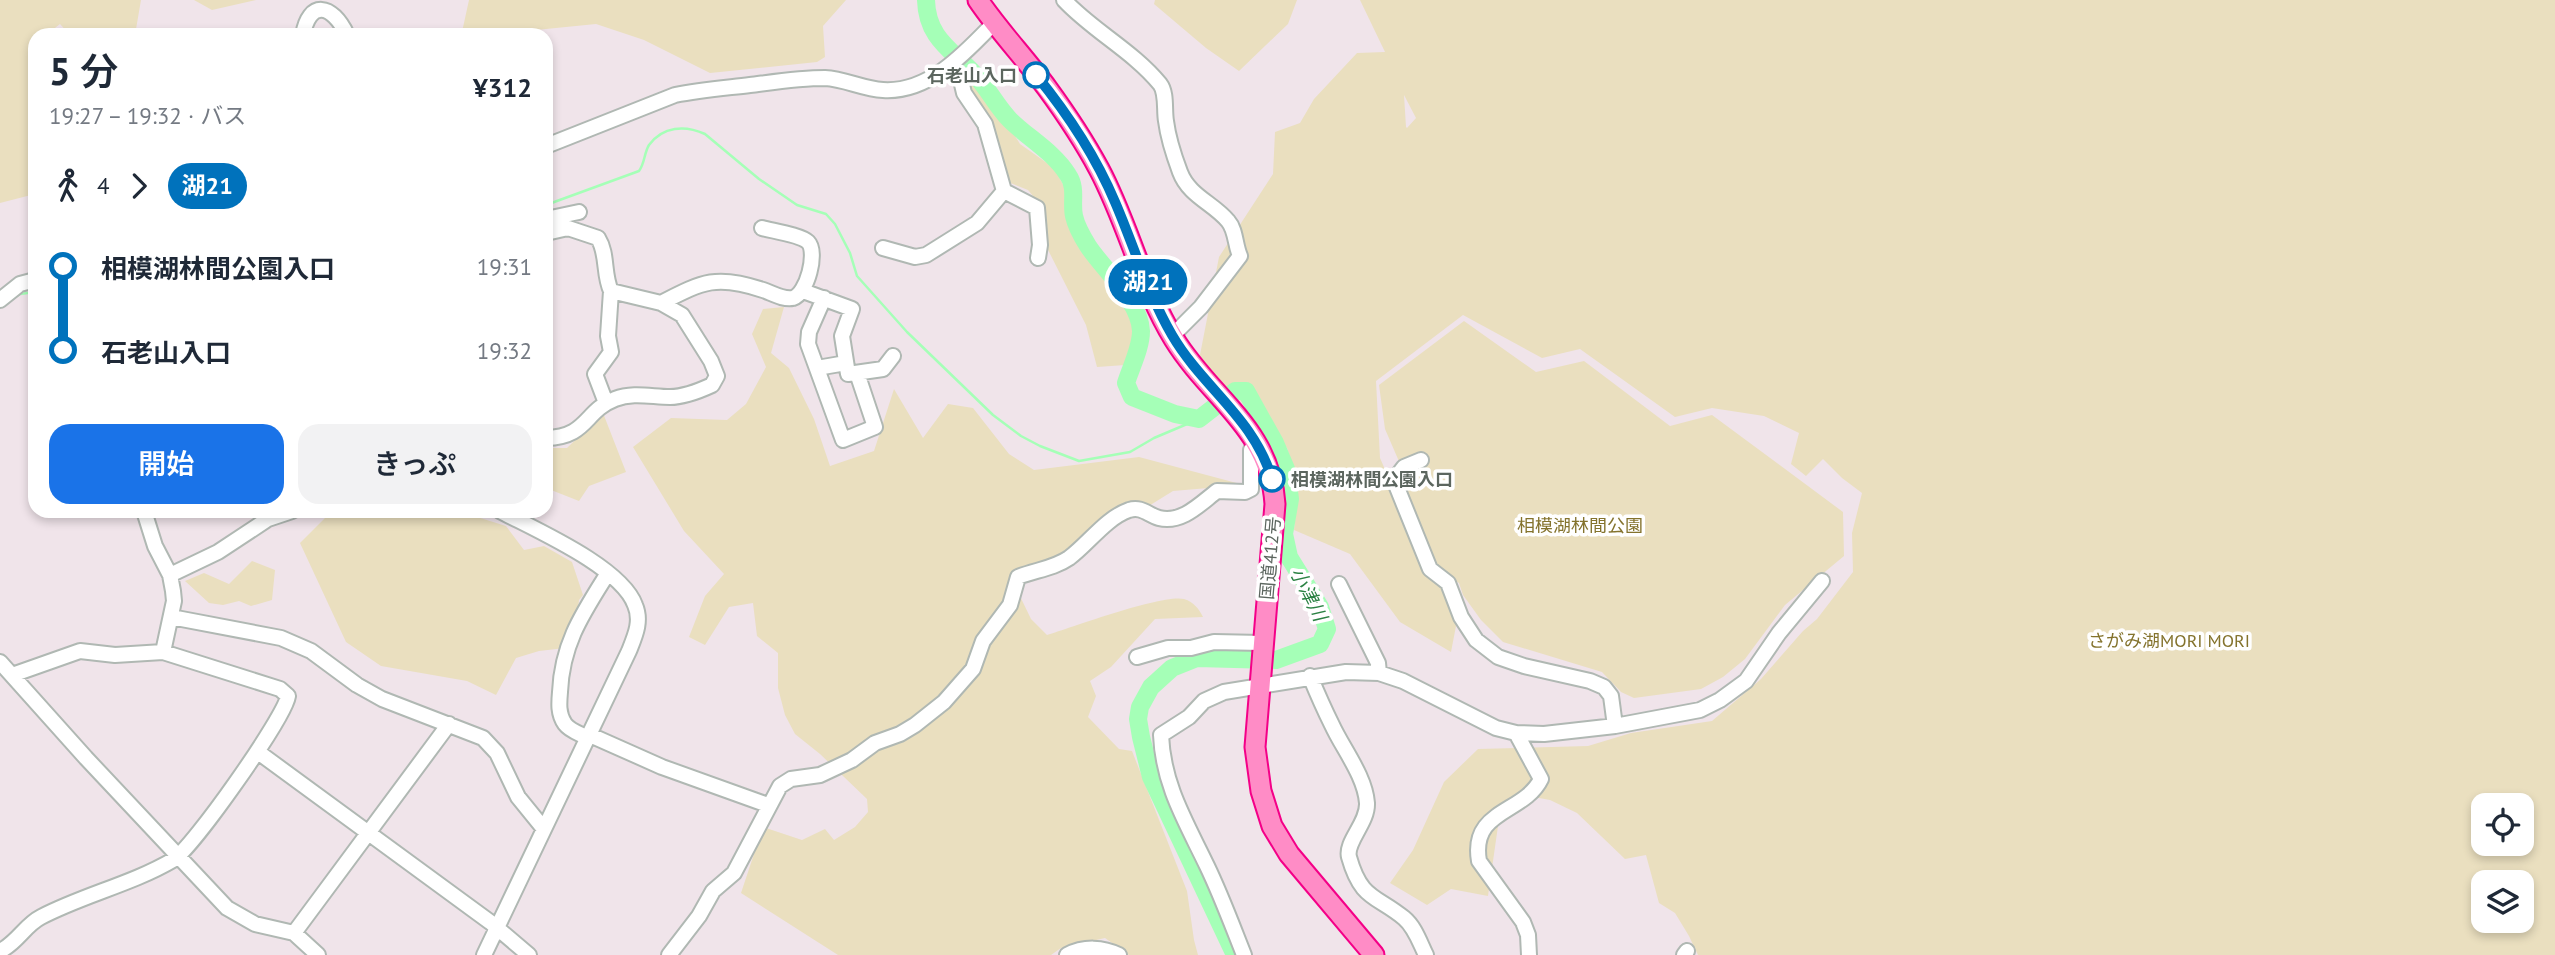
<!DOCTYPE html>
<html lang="ja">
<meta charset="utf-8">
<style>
:root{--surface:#fff;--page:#f2f2f3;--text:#1f2937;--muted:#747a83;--accent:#1a73e8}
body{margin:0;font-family:"PT Sans","Noto Sans JP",sans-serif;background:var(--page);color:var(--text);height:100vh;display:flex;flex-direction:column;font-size:26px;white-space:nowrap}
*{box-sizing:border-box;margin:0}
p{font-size:23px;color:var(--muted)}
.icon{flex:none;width:38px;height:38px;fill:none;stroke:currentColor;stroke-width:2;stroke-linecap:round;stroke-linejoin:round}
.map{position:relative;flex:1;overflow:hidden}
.drawer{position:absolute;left:28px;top:28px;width:525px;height:490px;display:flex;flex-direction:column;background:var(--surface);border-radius:21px;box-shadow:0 4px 10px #0003}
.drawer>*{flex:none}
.badge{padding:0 14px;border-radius:23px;font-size:24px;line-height:46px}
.controls{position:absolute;left:2471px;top:793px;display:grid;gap:14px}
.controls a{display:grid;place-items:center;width:63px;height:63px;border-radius:14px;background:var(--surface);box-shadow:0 4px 10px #0003;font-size:35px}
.map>.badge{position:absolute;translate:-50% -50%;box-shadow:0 0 0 4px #fff}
.legs{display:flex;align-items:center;gap:10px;height:77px;padding:0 21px;font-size:23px}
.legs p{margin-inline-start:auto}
.head{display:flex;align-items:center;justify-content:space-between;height:119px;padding:0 21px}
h1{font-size:38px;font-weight:600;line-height:52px}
.cta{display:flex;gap:14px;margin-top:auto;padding:14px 21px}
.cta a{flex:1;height:80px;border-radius:21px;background:var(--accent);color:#fff;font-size:28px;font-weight:600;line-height:80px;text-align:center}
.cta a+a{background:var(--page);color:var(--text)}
ul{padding:0 21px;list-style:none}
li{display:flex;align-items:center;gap:24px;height:84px;font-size:26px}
li i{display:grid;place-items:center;width:10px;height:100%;margin:0 9px;background:currentColor}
li i::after{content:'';width:18px;height:18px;margin:-9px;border:5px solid;border-radius:50%;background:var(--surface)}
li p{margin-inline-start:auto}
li:first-child i{background:linear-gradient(#0000 50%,currentColor 0)}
li:last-child i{background:linear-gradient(currentColor 50%,#0000 0)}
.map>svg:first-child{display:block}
</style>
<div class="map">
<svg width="2555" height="955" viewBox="0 0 2555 955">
<rect width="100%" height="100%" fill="#f0e4ea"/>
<path fill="#eadfbf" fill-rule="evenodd" d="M0 0H141L135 35H70L60 24 46 35H35V44L29 49 35 61V194L0 203Z
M194 0H256L212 10Z
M469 0H846L823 26 825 57 817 62 710 73 644 40 596 24 536 30 462 32Z
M1155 0H1297L1288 24 1239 71 1206 48 1154 4Z
M1360 0H2555V955H1698L1689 936 1675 913 1659 903 1646 855 1625 859 1577 813 1550 800 1518 794 1498 826 1488 896 1451 889 1427 905 1390 883 1413 850 1444 782 1478 749 1588 746 1631 733 1712 721 1761 679 1803 631 1817 619 1853 572 1852 533 1862 493 1842 478 1823 459 1806 476 1791 464 1799 433 1764 416 1712 408 1675 417 1580 349 1542 358 1463 315 1376 381 1380 458 1429 570 1445 582 1456 626 1451 652 1400 622 1350 554 1294 530 1299 484 1287 448 1199 360 1219 257 1273 174 1275 132 1300 123 1314 99 1357 53 1385 52ZM1404 95 1416 118 1407 128 1406 127ZM2483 805H2522V844H2483ZM2483 882H2522V920H2483Z
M965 76 1000 112 1020 144 1054 168 1066 190 1074 231 1096 267 1125 300 1137 332 1125 365 1097 367 1086 325 1042 238 1043 208 1028 190 1003 180 966 93Z
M784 307 771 353 789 368 814 419 830 466 874 451 894 389 923 438 948 404 973 408 1009 454 1034 470 1139 457 1244 485 1173 491 1016 588 1031 619 1047 635C1073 627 1162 594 1184 599 1194 602 1199 609 1203 617L1155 619 1111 667 1090 681 1096 696 1088 717 1119 749 1132 751 1187 891 1194 940 1198 955H1129L1105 938 1061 948 1051 955H838L741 893 763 827 802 840 825 829 834 840 855 827 868 812 867 799 820 754 795 734 785 715 778 688V653L757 636 753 603 729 607 705 645 689 637 705 596 724 574 684 531 633 447 671 418 727 420 746 404 766 367 752 334 763 309Z
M1464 321 1536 372 1584 361 1670 426 1712 415 1843 512 1844 556 1785 605 1745 659 1723 677 1701 689 1634 698 1621 692 1602 672 1503 642 1481 620 1463 595 1459 583 1432 567 1401 486 1404 473 1385 429 1379 385Z
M603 413 626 472 589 486 579 501 546 488V448H567Z
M338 511H458L506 526 524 550 544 546 572 562 583 595 579 600 574 647 539 651 516 658 496 695 467 681 381 666 346 642 300 543 327 516Z
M252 561 275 570 272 600 251 606 239 601 223 605 209 603 185 581 204 573 229 584Z"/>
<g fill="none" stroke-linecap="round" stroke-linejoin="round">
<path stroke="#a5ffb7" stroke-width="2.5" d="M546 205 639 171C645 163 644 153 649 145 663 126 685 125 705 134L759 179 797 205 826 214 835 224 850 253 857 276 907 332 993 415 1021 436 1040 446 1079 461 1130 452 1154 438 1199 419
M12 299 20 294 35 292"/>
<path stroke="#a5ffb7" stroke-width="18" d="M926 0C927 40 954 51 977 77 989 90 997 107 1010 120 1028 138 1054 152 1068 175 1077 188 1071 202 1074 216 1076 225 1083 238 1088 246 1103 269 1140 301 1141 331 1141 348 1131 367 1126 383L1132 397 1175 414 1199 419 1235 391H1246L1275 443 1286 469 1290 499 1284 534 1289 557 1320 607 1327 629 1320 644 1276 660 1197 658 1172 668 1151 687 1140 707 1138 719 1141 737 1151 777 1235 955"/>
<g stroke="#b0b8b3" stroke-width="18">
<path id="minor" d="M1064 0C1093 31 1133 51 1160 84 1167 93 1164 110 1166 121 1168 137 1174 156 1180 172 1189 196 1213 203 1228 221 1236 230 1235 245 1240 256L1201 307 1172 336
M303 35C309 0 332 3 347 35
M952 64 960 76 964 93 985 124 1004 191 1037 208 1040 245 1038 258
M546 146 675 95C700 90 725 88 750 85 774 82 800 78 825 78 845 79 863 89 883 90 929 93 965 53 994 23
M546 219 579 212
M546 233 568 228 598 238C608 254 603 274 611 291L661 303 682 315 711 361 717 376 712 385C699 391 684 397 670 397 652 397 633 392 615 399 584 411 588 437 546 438
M883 248 915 257 926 255 977 223 1004 191
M803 291 852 309 842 336 848 374 883 369 893 356
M824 298 809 332 808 344 843 440 875 427 857 373
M0 300 20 284 35 280
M661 303C702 282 716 274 763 290 772 293 783 300 793 298 807 294 818 252 808 242 801 235 773 231 762 228
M817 368 846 363
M606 403 595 374 611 352 608 336 611 291
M144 511 155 546 170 575 173 591 174 601 163 652
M170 575 218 552 268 519 292 511
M1339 584 1378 663 1379 673
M171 617 281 638 311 651 357 685 382 699 483 738 497 753 518 797 544 829
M1137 657 1168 648H1191L1214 642 1262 643
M0 662 86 758 227 908 255 924 294 933 318 955
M1310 676C1317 693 1324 709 1332 725 1343 749 1365 776 1367 803 1368 823 1345 842 1349 857 1361 900 1376 895 1404 918 1415 927 1420 943 1426 955
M1615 726 1700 710 1720 700 1746 681 1779 633 1822 581
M1516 733 1541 779C1524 814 1470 809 1479 861L1523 922 1528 935 1529 955
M590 735 662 767 768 805
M588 738C581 734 570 731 565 724 558 714 559 703 560 692 562 643 583 613 608 573
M258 752 490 922 529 955
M294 933 449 724
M0 951C17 943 25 925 41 917 83 895 132 884 173 860 192 849 285 717 288 696L280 689 163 652 115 655 80 651 12 675
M484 955 629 651C635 636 642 621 635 605 621 567 536 530 500 511
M669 955 699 916 713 891 734 873 780 786 791 779 820 775 852 760 875 743 900 734 915 725 944 702 973 669 983 641 1010 605 1018 577C1035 570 1053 569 1069 558 1088 544 1106 518 1129 510 1142 506 1148 515 1159 518 1182 524 1201 503 1217 491L1245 492 1251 489V450L1256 440
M1067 955C1084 946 1103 947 1119 955
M1244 955C1232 925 1221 895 1207 866 1186 822 1163 785 1161 735L1189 717 1204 701 1224 692 1346 672 1379 673 1403 681 1496 728 1516 733 1544 734 1615 726 1611 696 1604 687 1590 681 1524 666 1498 657 1476 640 1461 617 1448 583 1430 569 1394 480 1404 467 1421 460
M1684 955 1687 951"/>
</g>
<g stroke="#f40088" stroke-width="23">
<path id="highway" d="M978 0C999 31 1025 58 1047 88 1066 114 1084 141 1099 169 1128 223 1142 287 1174 339 1211 399 1270 428 1275 504L1255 747 1261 791 1272 826 1289 854 1374 955"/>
</g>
<use href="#minor" stroke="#fff" stroke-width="14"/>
<use href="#highway" stroke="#ff8cc6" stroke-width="19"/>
</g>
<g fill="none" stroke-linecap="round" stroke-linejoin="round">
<g stroke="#fff" stroke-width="16">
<path id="line-1" d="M1036 75C1067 113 1096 157 1115 202 1134 246 1148 294 1172 335 1203 388 1254 418 1272 479"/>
</g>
<use href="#line-1" stroke="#0072bc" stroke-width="10"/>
</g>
<g fill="#fff" stroke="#0072bc" stroke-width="3.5">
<circle cx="1036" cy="75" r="12"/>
<circle cx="1272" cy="479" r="12"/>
</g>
<g text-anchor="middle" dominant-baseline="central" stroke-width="7" stroke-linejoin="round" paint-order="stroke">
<g font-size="18" font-weight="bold" fill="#5c665f" stroke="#fff" text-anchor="end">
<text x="1017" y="75">石老山入口</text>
<text x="1291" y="479" text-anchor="start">相模湖林間公園入口</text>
</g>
<g font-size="18" fill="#84732d" stroke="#fff">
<text x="1580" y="525">相模湖林間公園</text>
<text x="2169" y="640">さがみ湖MORI MORI</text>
</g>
<g font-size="18" fill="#5c665f" stroke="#fff">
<text transform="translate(1270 558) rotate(-85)">国道412号</text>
</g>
<g font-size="19" font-style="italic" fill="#2b8243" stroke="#fff">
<text transform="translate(1309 594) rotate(63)">小津川</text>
</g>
</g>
</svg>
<div class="controls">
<a><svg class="icon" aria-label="locate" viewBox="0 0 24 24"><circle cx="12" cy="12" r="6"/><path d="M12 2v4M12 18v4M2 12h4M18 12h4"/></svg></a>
<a><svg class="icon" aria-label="layers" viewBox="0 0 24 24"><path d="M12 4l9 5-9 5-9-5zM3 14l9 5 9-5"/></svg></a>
</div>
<b class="badge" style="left:1148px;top:282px;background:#0072bc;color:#fff">湖21</b>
<section class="drawer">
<div class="head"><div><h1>5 分</h1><p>19:27 – 19:32 · バス</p></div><b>¥312</b></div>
<div class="legs"><svg class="icon" aria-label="walk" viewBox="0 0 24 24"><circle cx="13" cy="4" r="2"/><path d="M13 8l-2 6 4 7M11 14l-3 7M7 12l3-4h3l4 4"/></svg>4<svg class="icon" aria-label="forward" viewBox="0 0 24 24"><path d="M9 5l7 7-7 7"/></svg><b class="badge" style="background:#0072bc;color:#fff">湖21</b></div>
<ul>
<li><i style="color:#0072bc"></i><b>相模湖林間公園入口</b><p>19:31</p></li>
<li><i style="color:#0072bc"></i><b>石老山入口</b><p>19:32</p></li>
</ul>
<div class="cta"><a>開始</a><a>きっぷ</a></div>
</section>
</div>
